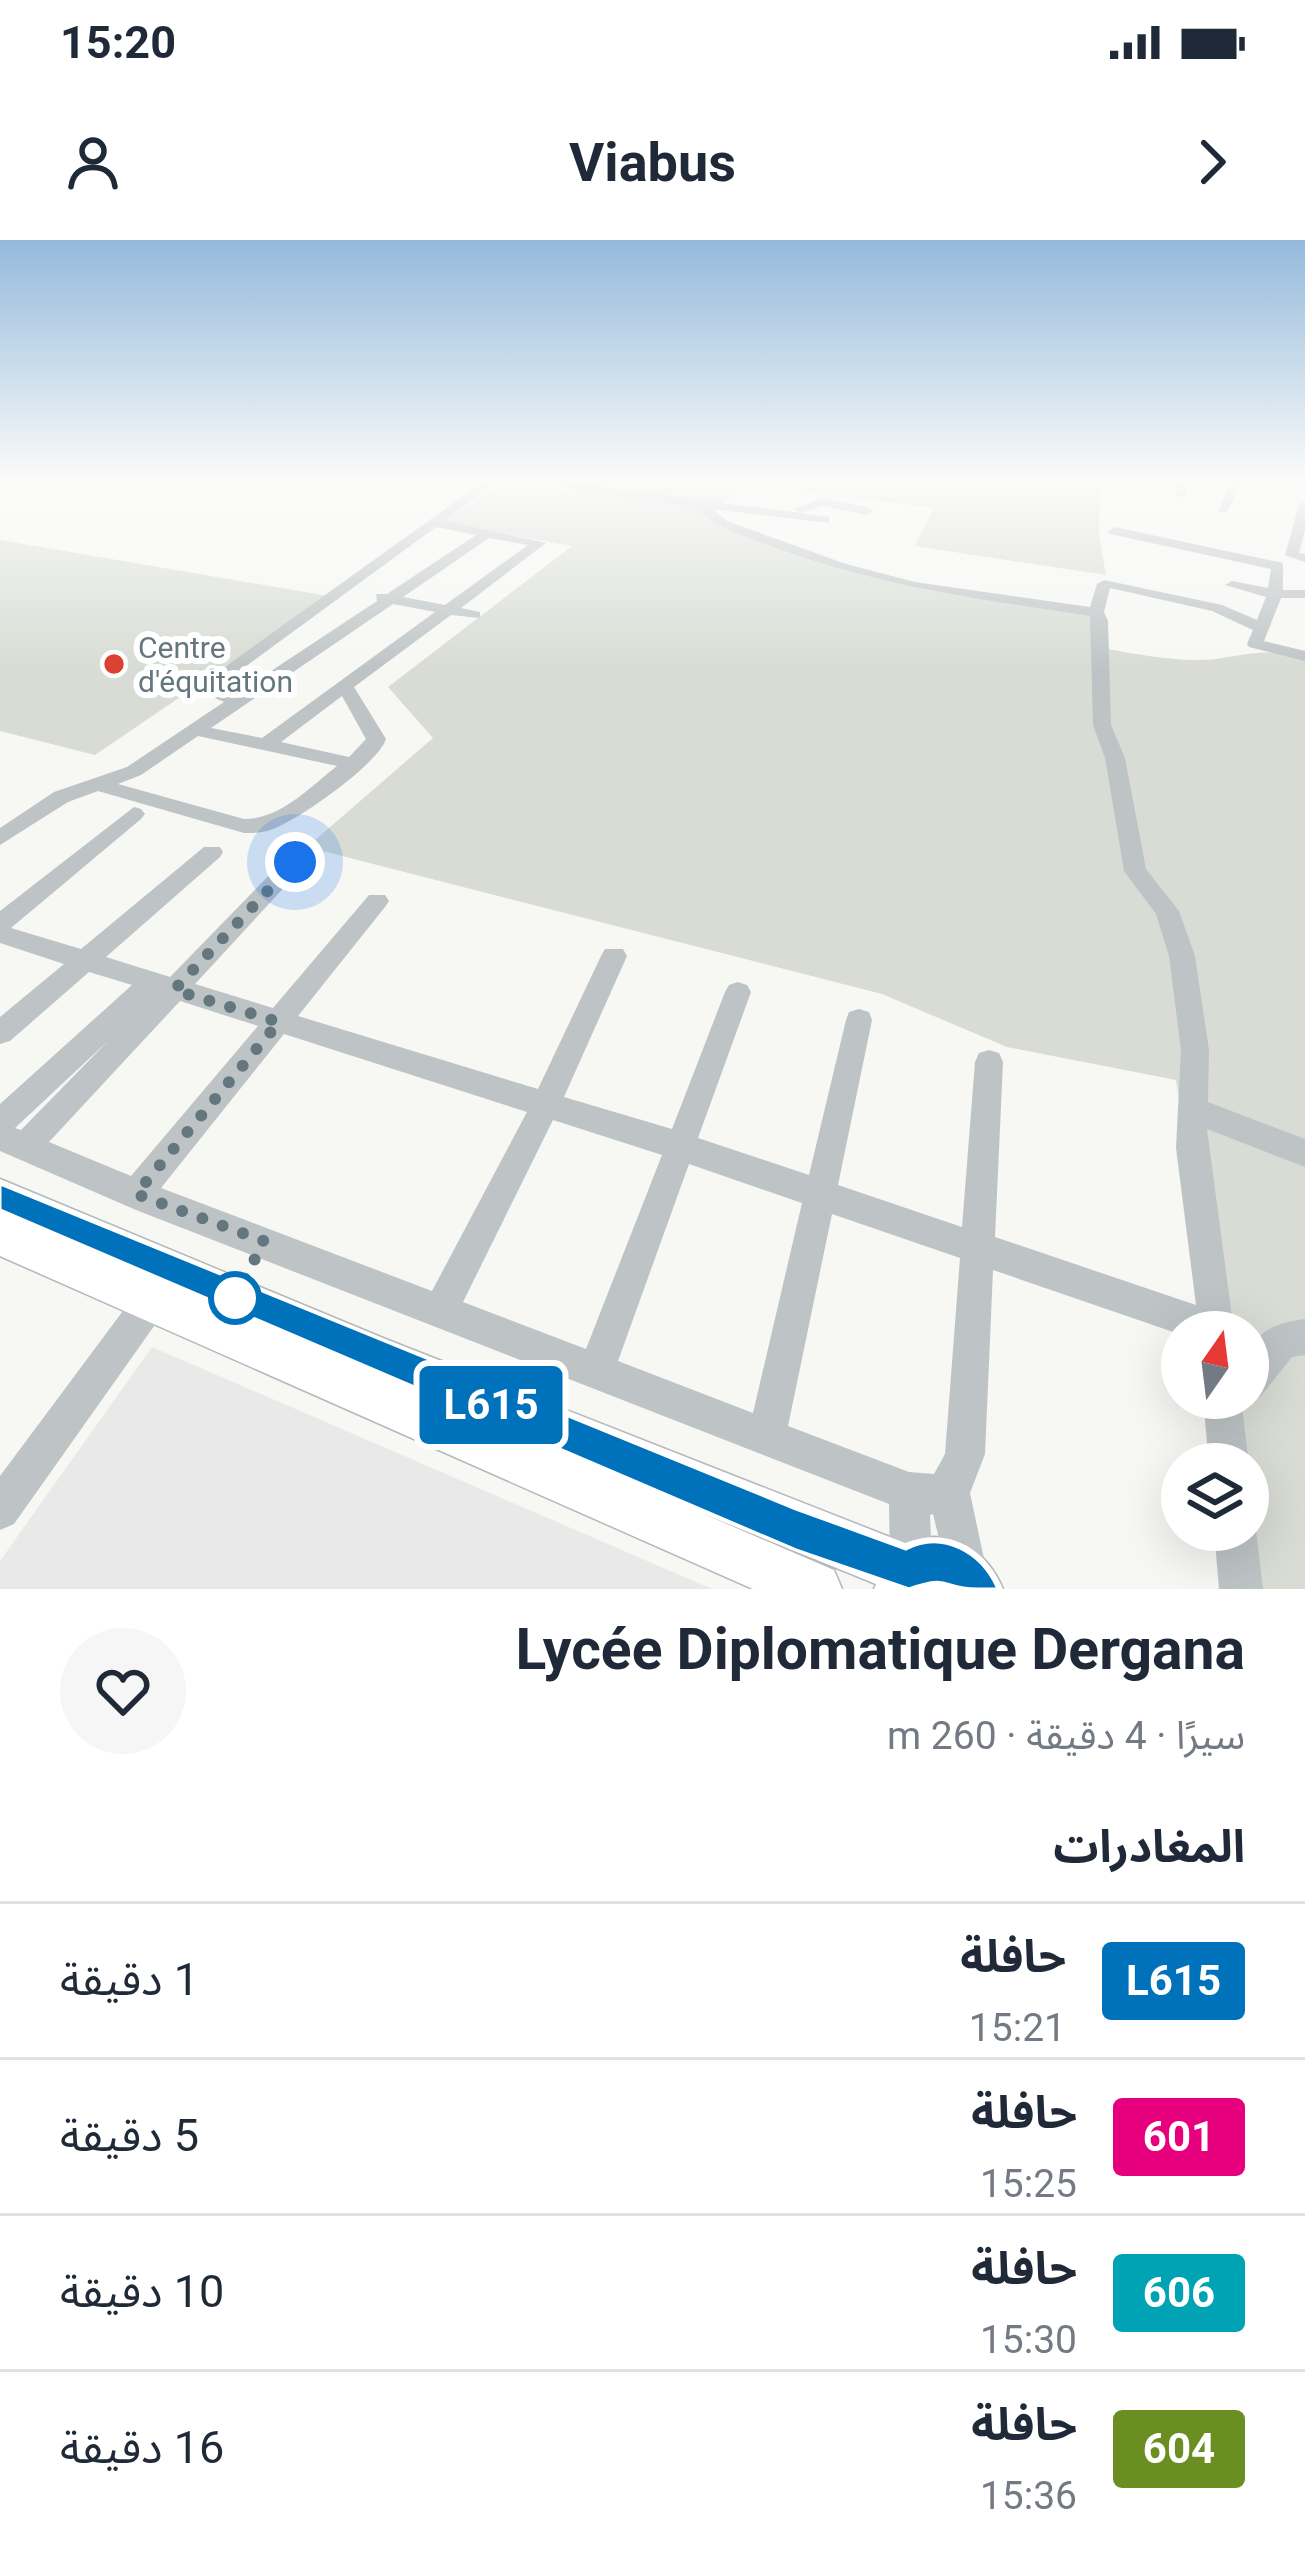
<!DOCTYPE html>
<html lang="ar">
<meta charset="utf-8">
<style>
:root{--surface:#fff;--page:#f6f6f7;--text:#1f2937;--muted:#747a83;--line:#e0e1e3}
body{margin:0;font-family:Roboto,"Noto Sans Arabic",sans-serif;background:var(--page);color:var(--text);direction:rtl;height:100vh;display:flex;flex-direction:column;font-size:45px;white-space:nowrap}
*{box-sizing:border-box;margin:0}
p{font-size:39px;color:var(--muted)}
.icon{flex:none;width:66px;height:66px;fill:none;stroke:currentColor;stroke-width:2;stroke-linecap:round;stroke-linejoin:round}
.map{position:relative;height:1349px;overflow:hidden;direction:ltr}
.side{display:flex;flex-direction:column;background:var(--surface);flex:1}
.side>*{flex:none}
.badge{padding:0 24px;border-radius:9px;font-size:42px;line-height:78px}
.needle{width:78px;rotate:14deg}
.controls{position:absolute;left:1161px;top:1071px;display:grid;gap:24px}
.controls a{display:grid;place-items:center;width:108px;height:108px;border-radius:50%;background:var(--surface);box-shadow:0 12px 48px #0002;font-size:60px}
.you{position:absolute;width:60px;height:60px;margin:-30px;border:9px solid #fff;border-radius:50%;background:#1a73e8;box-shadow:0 0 0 18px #1a73e833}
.map>.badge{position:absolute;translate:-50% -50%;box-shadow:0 0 0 6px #fff}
h2{padding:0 60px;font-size:45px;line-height:108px}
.round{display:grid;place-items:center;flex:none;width:126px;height:126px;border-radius:63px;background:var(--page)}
.headline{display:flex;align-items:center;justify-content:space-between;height:204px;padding:0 60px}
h1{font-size:57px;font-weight:700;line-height:90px}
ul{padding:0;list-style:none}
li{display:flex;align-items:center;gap:36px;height:156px;padding:0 60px;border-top:3px solid var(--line)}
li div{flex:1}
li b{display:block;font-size:45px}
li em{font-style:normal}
li .badge{min-width:132px;font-weight:700;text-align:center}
.status{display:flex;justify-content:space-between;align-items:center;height:84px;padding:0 60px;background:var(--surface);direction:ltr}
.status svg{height:33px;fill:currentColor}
header{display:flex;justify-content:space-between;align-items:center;height:156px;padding:0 60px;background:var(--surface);font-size:54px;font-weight:700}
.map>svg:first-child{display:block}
</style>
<div class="status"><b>15:20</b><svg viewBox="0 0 49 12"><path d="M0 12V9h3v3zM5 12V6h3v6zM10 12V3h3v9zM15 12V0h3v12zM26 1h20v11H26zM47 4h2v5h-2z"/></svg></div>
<header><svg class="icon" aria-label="forward" viewBox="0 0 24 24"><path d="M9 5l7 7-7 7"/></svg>Viabus<svg class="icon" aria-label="person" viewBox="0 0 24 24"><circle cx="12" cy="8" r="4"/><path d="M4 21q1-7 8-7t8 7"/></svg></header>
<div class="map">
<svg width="1305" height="1349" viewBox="0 0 1305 1349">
<rect width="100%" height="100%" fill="#f7f7f4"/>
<path fill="#e8e9e8" d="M152 1107 712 1349H0V1321Z"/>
<path fill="#d8dcd4" d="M503 241 699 266 708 278 893 340 1086 374 1097 380 1108 409C1140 415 1190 424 1222 418 1261 412 1265 409 1305 419V1349H1258L1248 1289V1224L1227 1158H1248V1092H1217L1176 840 1007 807 882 754 307 607 433 498 388 447 572 306 441 283Z
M548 241H1100L1099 295 1106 335 915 306 934 268 769 246 743 247 723 264Z
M0 300 328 356 95 515 0 491Z"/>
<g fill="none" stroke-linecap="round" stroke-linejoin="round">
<g stroke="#b2b8bb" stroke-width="3">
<path id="major" d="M0 939 383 1098 905 1303C948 1286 986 1308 1003 1349H874L876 1344 699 1272 834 1330 842 1349H753L0 1016Z"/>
</g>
<path fill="#bec4c6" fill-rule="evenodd" d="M484 241H498L444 281 546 303 461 368 480 372V378L451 375 354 447 386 499C378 524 300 579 273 589 263 593 255 593 244 593L98 551 68 562 0 605V588L54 552 127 527 224 462 194 449ZM436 287 476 295 387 354H376L377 361 236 454 216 448ZM489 298 528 305 445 365 403 357ZM393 364 435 372 262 498 211 488ZM342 456 366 499 349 517 281 502ZM198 496 337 526C310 547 281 579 244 579L118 544 141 535Z
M519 241H556L824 276 829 277V283L712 269 727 281 846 324 915 342 1090 367 1097 344 1104 340 1222 365 1257 380 1266 357 1225 345 1232 341 1268 348 1271 329 1110 294 1108 291 1115 287 1283 323V350H1305V358H1281L1264 401 1305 411V421L1249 407 1247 404 1253 390 1212 371 1110 348 1104 372 1108 381 1111 485 1125 518 1146 629 1179 671 1195 716 1209 810 1208 862 1305 899V927L1207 889 1234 1092H1182V1095L993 1030 985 1214 970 1253 987 1333 981 1348H951L933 1274 930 1275 932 1327 926 1342 911 1348 896 1342 890 1327 889 1264 136 970 0 911V864L132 745 89 732 10 801 0 804V777L64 724 0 703V671L134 567 141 569 145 574 141 579 11 688 81 709 204 607H220L223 612 220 617 106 717 170 737 287 617H303L306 622 303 627 195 744 273 768 369 655H385L389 661 385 667 298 776 538 849 601 716 605 709H623L627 716 564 857 672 889 725 752 729 745 738 742 747 745 751 752 698 898 809 935 846 780 849 772 859 769 869 772 872 780 838 945 962 987 975 822 979 813 989 810 999 813 1003 822 995 997 1196 1065 1176 908 1181 810 1169 716 1156 674 1124 631 1105 518 1093 485 1090 376C978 359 884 347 776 308 746 297 719 290 695 267ZM180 761 258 786 131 936 49 902ZM284 794 527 872 432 1051 161 948ZM108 801 21 890 15 888ZM553 880 662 915 586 1109 463 1062ZM689 924 802 963 753 1173 618 1121ZM832 974 960 1018 945 1214 934 1234 909 1232 788 1186Z
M1177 241H1189L1185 258 1175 255Z
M1230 241H1242L1227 272H1219Z
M822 258 867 267 873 271 867 275 823 266 800 273 794 269Z
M1305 261V290L1299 313 1305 314V322L1285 315 1299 265Z
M152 1043 164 1048 169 1060 164 1072 14 1284 0 1290V1236L140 1048Z
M1305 1079V1115L1292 1117 1261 1156 1248 1162 1241 1159 1249 1224 1248 1226 1209 1224 1203 1158H1248C1248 1108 1249 1086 1305 1079Z
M1248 1275 1256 1290 1263 1349H1219L1214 1290H1248Z"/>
<use href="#major" fill="#fff" fill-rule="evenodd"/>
</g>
<linearGradient id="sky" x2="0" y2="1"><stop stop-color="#94badb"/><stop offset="0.56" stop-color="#fbfbfa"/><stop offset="1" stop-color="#fbfbfa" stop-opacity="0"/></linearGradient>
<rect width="1305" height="430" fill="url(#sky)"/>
<path fill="#0072bc" stroke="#fff" stroke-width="3" d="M0 944 796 1269 906 1309C943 1290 982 1312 998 1349H977C941 1349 952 1334 909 1349L796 1310 0 970Z"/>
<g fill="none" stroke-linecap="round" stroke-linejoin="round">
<path stroke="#64767e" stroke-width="12" stroke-dasharray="0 21.6" d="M235 1058 264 1001 136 954 279 782 174 750 295 622"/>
</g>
<circle fill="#db4231" stroke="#fff" stroke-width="4.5" cx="114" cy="424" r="12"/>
<circle fill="#fff" stroke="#0072bc" stroke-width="6" cx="235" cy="1058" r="24"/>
<g text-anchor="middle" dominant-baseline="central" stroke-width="12" stroke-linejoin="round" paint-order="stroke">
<g font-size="30" fill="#64767e" stroke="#fff" text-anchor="start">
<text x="138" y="407">Centre<tspan x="138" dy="34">d'équitation</tspan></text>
</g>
</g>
</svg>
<div class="controls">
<a><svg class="needle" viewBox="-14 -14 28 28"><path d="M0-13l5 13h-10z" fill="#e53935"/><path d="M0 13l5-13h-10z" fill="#747a83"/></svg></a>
<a><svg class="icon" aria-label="layers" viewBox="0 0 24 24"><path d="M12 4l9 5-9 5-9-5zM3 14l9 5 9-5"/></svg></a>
</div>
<div class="you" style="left:295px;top:622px"></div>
<b class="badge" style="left:491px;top:1165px;background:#0072bc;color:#fff">L615</b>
</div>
<section class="side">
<div class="headline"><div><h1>Lycée Diplomatique Dergana</h1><p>سيرًا · 4 دقيقة · 260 m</p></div><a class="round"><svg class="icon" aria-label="heart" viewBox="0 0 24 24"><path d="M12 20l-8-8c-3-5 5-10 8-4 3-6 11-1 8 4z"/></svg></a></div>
<h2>المغادرات</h2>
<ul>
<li><span class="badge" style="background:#0072bc;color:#fff">L615</span><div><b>حافلة</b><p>15:21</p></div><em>1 دقيقة</em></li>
<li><span class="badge" style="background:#e6007e;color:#fff">601</span><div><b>حافلة</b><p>15:25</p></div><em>5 دقيقة</em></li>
<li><span class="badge" style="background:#00a3b4;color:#fff">606</span><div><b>حافلة</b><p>15:30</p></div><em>10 دقيقة</em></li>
<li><span class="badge" style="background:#6b8e23;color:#fff">604</span><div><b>حافلة</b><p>15:36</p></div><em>16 دقيقة</em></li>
</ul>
</section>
